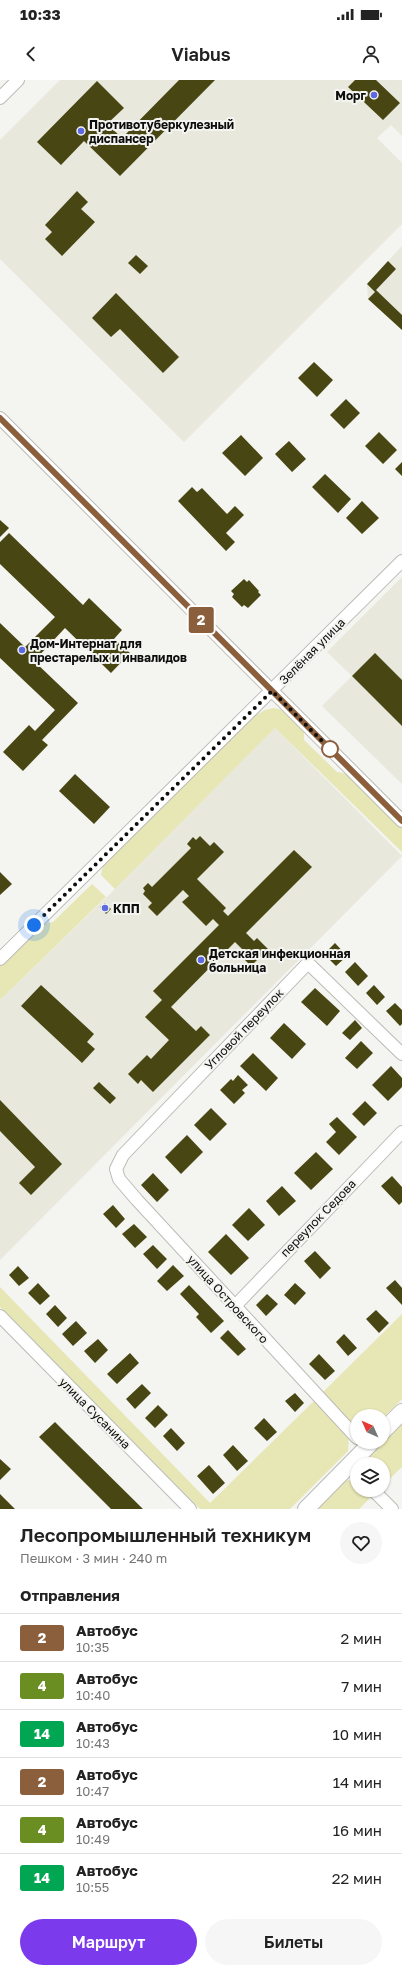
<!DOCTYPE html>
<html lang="ru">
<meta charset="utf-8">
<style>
:root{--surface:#fff;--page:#f6f6f6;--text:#222;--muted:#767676;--line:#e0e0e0;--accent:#7c3aed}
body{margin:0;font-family:"Golos Text",sans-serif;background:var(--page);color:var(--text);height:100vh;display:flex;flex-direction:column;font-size:15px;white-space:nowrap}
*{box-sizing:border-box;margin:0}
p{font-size:13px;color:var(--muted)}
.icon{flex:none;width:22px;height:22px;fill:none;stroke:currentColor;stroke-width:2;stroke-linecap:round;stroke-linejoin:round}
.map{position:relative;height:1429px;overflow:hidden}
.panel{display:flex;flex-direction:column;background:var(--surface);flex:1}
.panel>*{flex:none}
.badge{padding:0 8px;border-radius:3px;font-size:14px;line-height:26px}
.needle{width:26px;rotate:315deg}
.buttons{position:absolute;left:350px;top:1329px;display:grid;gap:8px}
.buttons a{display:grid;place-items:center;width:40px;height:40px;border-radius:50%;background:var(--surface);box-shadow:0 1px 3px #0004;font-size:20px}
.you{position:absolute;width:20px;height:20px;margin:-10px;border:3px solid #fff;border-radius:50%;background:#1a73e8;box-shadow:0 0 0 6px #1a73e833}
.map>.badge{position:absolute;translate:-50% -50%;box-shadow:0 0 0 2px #fff}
h2{padding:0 20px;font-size:15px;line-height:36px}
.round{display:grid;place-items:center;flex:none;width:42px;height:42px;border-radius:21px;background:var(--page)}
.overview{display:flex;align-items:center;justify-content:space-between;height:68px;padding:0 20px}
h1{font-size:19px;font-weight:600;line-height:30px}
.primary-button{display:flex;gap:8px;margin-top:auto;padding:8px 20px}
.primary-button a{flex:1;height:46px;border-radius:24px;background:var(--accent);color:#fff;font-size:16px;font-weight:600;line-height:46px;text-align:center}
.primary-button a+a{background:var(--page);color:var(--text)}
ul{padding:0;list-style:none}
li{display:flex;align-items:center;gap:12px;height:48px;padding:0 20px;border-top:1px solid var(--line)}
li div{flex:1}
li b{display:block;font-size:15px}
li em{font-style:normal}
li .badge{min-width:44px;font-weight:700;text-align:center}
.status{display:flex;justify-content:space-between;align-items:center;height:28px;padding:0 20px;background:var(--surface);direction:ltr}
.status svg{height:11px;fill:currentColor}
header{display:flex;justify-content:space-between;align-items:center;height:52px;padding:0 20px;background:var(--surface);font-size:18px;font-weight:600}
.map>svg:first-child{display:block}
</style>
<div class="status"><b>10:33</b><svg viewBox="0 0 49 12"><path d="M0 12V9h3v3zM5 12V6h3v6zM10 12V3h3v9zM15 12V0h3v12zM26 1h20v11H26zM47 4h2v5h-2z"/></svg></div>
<header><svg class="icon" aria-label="back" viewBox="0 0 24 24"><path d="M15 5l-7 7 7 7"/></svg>Viabus<svg class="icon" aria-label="person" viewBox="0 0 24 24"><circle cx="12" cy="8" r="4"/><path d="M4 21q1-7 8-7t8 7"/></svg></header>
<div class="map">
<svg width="402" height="1429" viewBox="0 0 402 1429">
<rect width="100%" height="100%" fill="#f4f4f0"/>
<path fill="#e8e8dd" d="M60 0H402V56L391 45 377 58 402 83V144L184 362 0 179V60Z
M402 166V250L368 219 367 204Z
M402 497V704L322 626 352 596 327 572Z
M275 648 402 776 0 1180V920L111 813Z"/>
<path fill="#e7e6b5" d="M273 628 284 630 304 651V660L337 692 348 694 402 748V772L275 648 115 809 101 795 103 785 255 636 265 630Z
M92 804 106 817 0 920V885L42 844 53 842Z
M0 1207 210 1423 314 1321 349 1357 348 1371 290 1429H200L0 1227Z
M402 1234V1319L383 1338V1336H357V1352L320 1315Z
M402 1342V1387L383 1405V1384H364L366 1378Z
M349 1400 357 1403V1410H364L371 1417 359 1429H314L344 1401Z"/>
<path fill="#484613" d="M179 0H215L120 96 84 61 61 85 37 62 97 1 124 28 107 44 122 58Z
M355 0H376L400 23 383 40 348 7Z
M77 111 88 122 81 129 95 142 62 176 45 159 52 152 45 145Z
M136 175 148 186 140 194 128 183Z
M388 181 396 189 376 210 402 235V250L368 219 375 212 367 204Z
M116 213 179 277 163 293 120 249 111 257 92 238Z
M314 282 333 300 317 317 298 298Z
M346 319 360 333 344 349 330 335Z
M379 352 397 370 383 384 365 366Z
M241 355 263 378 245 396 222 373Z
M289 361 306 379 292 392 275 374Z
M402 382V396L395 389Z
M325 394 351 419 338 433 312 407Z
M192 407 197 412 202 408 227 434 235 426 244 435 226 453 235 462 226 471 178 421Z
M362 421 379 438 362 454 346 438Z
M0 440 9 448 0 457Z
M9 453 83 525 89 518 122 550 114 559 130 573 111 593 65 548 34 581 78 623 42 660 48 665 23 691 3 672 29 645 35 651 55 630 0 578V543L25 567 55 537 0 484V462Z
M244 499 247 502 249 500 259 511 258 512 261 515 248 528 244 525 242 527 232 517 234 514 231 511Z
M375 573 402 600V646L352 596Z
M75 694 110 727 94 744 59 711Z
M200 756 210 766 214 762 224 772 197 799 226 828 223 831 228 836 294 770 312 787 246 853 254 861 257 858 268 869 251 886 239 874 243 870 235 862 171 927 196 951 201 946 210 955 153 1012 141 1000 138 1004 128 994 147 975 151 979 169 960 145 937 162 920 153 911 219 845 213 839 206 846 182 822 189 816 183 810 157 836 148 827 152 823 143 814 145 811 143 808 148 803 152 807 191 768 187 764 193 757 196 760Z
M0 792 12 804 0 815Z
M105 823 111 829 106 834 100 827Z
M335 863 347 876 336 886 324 874Z
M355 882 368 896 358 906 345 892Z
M41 905 94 954 87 962 95 969 82 983 21 926Z
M374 905 385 917 377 925 366 913Z
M315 908 340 931 327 946 301 922Z
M395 923 402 930V944L400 946 386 931Z
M355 940 362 948 350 960 342 953Z
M284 943 306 964 292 979 270 958Z
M361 961 373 973 357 989 345 978Z
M253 973 278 998 266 1011 240 986Z
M391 986 402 998V1007L388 1021 372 1005Z
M238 995 248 1005 242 1010 245 1013 234 1024 220 1010 231 999 233 1001Z
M99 1002 116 1018 110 1024 93 1008Z
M0 1020 62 1084 31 1115 19 1103 35 1087 0 1051Z
M365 1021 377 1033 364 1046 352 1034Z
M211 1028 227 1044 210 1061 194 1045Z
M337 1037 357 1057 339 1075 326 1062 336 1052 329 1044Z
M187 1055 203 1072 181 1094 165 1077Z
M316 1072 333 1089 311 1110 294 1093Z
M153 1093 169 1110 157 1122 141 1105Z
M392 1096 402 1107V1122L399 1125 381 1106Z
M282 1106 296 1121 279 1136 266 1121Z
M113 1125 125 1139 116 1148 103 1134Z
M249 1128 265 1145 248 1161 232 1145Z
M134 1144 147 1157 135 1168 122 1154Z
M226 1154 249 1178 231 1195 208 1172Z
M153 1165 167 1179 157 1189 143 1174Z
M315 1171 331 1188 320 1199 304 1181Z
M173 1185 184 1196 167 1211 157 1201Z
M18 1186 29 1198 19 1206 9 1195Z
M395 1200 402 1208V1225L386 1208Z
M38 1203 50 1216 40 1225 28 1213Z
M295 1203 306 1213 295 1225 284 1215Z
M189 1205 224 1241 211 1253 196 1237 199 1234 180 1214Z
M267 1214 278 1224 266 1236 256 1225Z
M55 1225 67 1238 58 1247 46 1234Z
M376 1230 389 1243 379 1253 366 1239Z
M76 1241 87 1253 73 1266 62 1254Z
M228 1250 246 1269 238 1276 220 1258Z
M344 1254 357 1268 348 1276 336 1262Z
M98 1259 108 1270 95 1283 84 1271Z
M130 1273 139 1283 117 1304 107 1294Z
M319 1274 335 1291 325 1300 309 1284Z
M142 1304 151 1313 135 1329 126 1319Z
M295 1313 304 1323 295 1332 285 1321Z
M158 1325 168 1335 155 1348 145 1338Z
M264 1338 277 1352 267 1361 254 1348Z
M55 1342 67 1354 143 1429H111L39 1357Z
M171 1348 185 1363 177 1371 163 1356Z
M233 1365 248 1381 237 1391 223 1375Z
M0 1379 11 1389 0 1400Z
M209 1385 225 1403 213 1414 197 1396Z
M0 1414 15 1429H0Z"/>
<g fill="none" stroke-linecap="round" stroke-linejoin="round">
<g stroke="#bbbbb7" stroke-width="14">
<path id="minor" d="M0 18 18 0
M0 338 402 741
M0 879 402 481
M235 1226 402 1052
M0 1236 190 1429
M357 1358 137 1120 119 1099 116 1089 123 1075 308 883 402 974
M373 1410 392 1429"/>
</g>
<g stroke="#bbbbb7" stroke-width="18">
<path id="major" d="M383 1351 402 1332
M306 1429 372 1362"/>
</g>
<use href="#minor" stroke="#fff" stroke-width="12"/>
<use href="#major" stroke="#fff" stroke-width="16"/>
</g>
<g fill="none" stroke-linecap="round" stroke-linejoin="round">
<g stroke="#fff" stroke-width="9">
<path id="line" d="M0 338 402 741"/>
</g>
<use href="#line" stroke="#8b5e3c" stroke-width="6"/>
<path stroke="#0d0d0c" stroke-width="4" stroke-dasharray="0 7.2" d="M34 845 272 611 330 669"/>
</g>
<g fill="#5c69e0" stroke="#f4f4f0" stroke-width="1.5">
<circle cx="374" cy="15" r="4"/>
<circle cx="81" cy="51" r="4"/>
<circle cx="22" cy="570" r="4"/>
<circle cx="105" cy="828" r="4"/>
<circle cx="201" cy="880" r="4"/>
</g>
<circle fill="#fff" stroke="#8b5e3c" stroke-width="2" cx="330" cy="669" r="8"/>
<g text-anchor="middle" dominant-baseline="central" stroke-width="4" stroke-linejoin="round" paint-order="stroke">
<g font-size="12" font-weight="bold" fill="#0d0d0c" stroke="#f4f4f0" text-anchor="start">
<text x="366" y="15" text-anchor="end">Морг</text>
<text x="89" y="44">Противотуберкулезный<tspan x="89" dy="14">диспансер</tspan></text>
<text x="30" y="563">Дом-Интернат для<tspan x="30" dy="14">престарелых и инвалидов</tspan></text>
<text x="113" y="828">КПП</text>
<text x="209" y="873">Детская инфекционная<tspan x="209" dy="14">больница</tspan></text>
</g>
<g font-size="12" fill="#0d0d0c" stroke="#f4f4f0">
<text transform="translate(312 571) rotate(-45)">Зелёная улица</text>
<text transform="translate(244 949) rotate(-46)">Угловой переулок</text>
<text transform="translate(318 1138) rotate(-46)">переулок Седова</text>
<text transform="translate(228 1219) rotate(48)">улица Островского</text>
<text transform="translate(95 1333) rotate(45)">улица Сусанина</text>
</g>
</g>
</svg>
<div class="buttons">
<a><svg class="needle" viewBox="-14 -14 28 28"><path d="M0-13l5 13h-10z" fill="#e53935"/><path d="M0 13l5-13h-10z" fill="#767676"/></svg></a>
<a><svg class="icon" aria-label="layers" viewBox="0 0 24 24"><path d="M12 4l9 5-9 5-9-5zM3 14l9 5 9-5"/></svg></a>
</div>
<div class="you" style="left:34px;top:845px"></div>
<b class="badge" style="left:201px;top:540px;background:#8b5e3c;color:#fff">2</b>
</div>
<section class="panel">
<div class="overview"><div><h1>Лесопромышленный техникум</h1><p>Пешком · 3 мин · 240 m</p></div><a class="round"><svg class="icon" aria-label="heart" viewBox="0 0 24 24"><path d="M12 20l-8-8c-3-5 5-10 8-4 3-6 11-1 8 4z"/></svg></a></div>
<h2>Отправления</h2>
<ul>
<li><span class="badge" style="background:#8b5e3c;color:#fff">2</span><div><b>Автобус</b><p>10:35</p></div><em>2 мин</em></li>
<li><span class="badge" style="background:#6b8e23;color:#fff">4</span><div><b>Автобус</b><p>10:40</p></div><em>7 мин</em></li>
<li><span class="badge" style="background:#00a651;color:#fff">14</span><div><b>Автобус</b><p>10:43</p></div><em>10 мин</em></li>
<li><span class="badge" style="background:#8b5e3c;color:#fff">2</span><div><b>Автобус</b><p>10:47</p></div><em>14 мин</em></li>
<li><span class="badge" style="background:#6b8e23;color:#fff">4</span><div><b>Автобус</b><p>10:49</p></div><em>16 мин</em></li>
<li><span class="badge" style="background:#00a651;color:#fff">14</span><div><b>Автобус</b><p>10:55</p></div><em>22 мин</em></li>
</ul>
<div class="primary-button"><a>Маршрут</a><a>Билеты</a></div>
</section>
